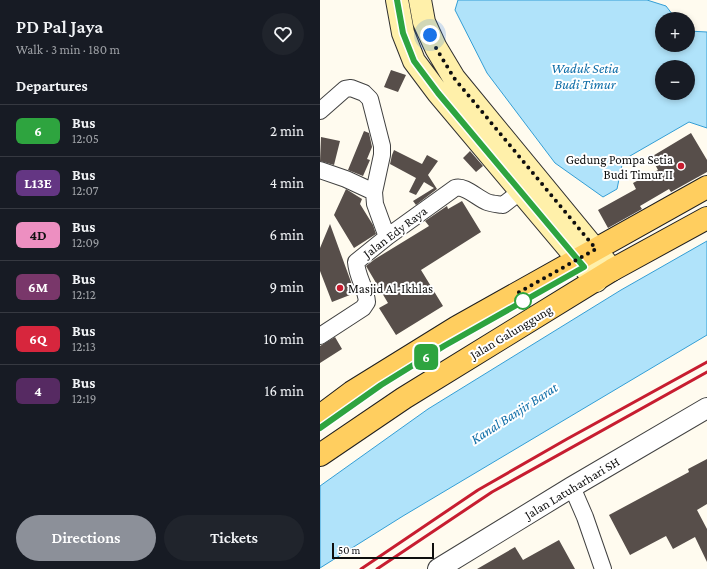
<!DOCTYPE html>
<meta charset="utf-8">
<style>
:root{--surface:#171b24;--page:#20242c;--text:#f1f3f6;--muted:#9ea1a6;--line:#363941;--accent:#8c9099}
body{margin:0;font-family:"Crimson Pro",serif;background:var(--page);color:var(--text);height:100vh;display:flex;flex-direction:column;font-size:15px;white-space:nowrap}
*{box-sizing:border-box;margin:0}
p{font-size:13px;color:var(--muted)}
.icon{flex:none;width:22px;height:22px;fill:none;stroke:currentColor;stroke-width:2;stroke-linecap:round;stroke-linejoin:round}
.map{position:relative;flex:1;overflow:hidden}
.side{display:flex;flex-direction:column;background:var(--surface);width:320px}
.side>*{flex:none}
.badge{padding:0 8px;border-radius:6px;font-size:14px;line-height:26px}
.controls{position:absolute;left:335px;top:12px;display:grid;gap:8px}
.controls a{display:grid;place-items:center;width:40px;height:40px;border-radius:50%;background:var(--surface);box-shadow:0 2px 6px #0003;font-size:20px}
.scale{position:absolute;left:12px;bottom:10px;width:102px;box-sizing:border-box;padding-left:4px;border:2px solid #0e0e0e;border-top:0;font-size:11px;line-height:14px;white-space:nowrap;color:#0e0e0e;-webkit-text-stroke:3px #fff;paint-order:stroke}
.you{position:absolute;width:20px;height:20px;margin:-10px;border:3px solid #fff;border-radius:50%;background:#1a73e8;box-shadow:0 0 0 6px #1a73e833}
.map>.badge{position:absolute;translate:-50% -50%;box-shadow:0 0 0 2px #fff}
h2{padding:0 16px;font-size:15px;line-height:36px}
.round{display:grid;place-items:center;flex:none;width:42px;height:42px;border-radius:21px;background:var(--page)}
.summary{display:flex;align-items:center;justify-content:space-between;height:68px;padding:0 16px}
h1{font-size:19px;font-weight:600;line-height:30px}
.button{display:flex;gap:8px;margin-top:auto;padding:8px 16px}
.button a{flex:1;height:46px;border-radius:24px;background:var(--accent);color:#fff;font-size:16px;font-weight:600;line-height:46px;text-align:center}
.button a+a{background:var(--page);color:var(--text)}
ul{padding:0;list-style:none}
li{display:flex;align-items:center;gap:12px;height:52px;padding:0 16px;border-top:1px solid var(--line)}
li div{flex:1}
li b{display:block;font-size:15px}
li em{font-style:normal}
li .badge{min-width:44px;font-weight:700;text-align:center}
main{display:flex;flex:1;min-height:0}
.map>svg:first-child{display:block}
</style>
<main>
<section class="side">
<div class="summary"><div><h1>PD Pal Jaya</h1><p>Walk · 3 min · 180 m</p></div><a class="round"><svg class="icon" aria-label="heart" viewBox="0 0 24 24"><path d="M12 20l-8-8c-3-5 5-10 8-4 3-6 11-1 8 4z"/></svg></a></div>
<h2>Departures</h2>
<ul>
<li><span class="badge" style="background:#2ea43f;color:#fff">6</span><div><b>Bus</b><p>12:05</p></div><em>2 min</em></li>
<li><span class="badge" style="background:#643683;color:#fff">L13E</span><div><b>Bus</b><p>12:07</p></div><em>4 min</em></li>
<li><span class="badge" style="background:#ed8fc1;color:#111">4D</span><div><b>Bus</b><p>12:09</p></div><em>6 min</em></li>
<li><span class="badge" style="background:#79376a;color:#fff">6M</span><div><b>Bus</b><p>12:12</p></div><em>9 min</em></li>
<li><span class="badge" style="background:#d7263d;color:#fff">6Q</span><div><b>Bus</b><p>12:13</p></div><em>10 min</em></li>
<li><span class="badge" style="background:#562a62;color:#fff">4</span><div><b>Bus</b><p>12:19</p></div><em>16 min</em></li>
</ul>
<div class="button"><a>Directions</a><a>Tickets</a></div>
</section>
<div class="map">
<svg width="387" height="569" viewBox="0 0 387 569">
<rect width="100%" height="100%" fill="#fffbef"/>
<path fill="#b0e3fa" stroke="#339ed5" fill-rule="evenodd" d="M138 0H327L346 6 356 19H342V45H368V31L387 32V128L369 122 303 160 297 189 283 197 235 163 167 73 135 10ZM342 67H368V93H342Z
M387 241V335L83 516 0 568V486L108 409 301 290Z"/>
<path fill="#574e4a" d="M71 70 86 75 78 92 64 87Z
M44 131 49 133 52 147 47 159 50 160 43 176 28 170Z
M371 133 387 160V172L351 192 349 189 320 206 322 209 288 228 278 210 316 189 313 183 338 170 331 157Z
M1 137 20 141 14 165 0 161Z
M74 150 102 164 107 155 118 161 108 175 117 189 96 205 93 201 114 188 104 182 96 195 89 192 96 178 70 164 72 155Z
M150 151 163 166 156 172 143 158Z
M26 189 42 199 40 204 53 225 56 234 34 248 14 215Z
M142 201 161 232 101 270 123 306 76 335 59 308 68 303 46 266 55 259 109 226 105 221 127 206 128 209Z
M10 224 35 293 12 302 0 271V248Z
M15 337 22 349 0 363V346Z
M387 459V504L377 510 387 529V562L375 537 353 549 346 536 310 555 289 515 369 472 368 469Z
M239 540 255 569H157L195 547 203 560Z"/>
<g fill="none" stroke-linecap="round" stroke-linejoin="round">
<g stroke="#414141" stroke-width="18">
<path id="minor" d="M0 111 25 89 31 88 44 93 50 99 62 146V155L54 192 55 204 67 237
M0 170 26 179 54 192
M0 336 43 308 47 302C46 288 37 277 36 262L67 237 135 188C145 185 157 198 167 202 172 204 178 204 183 205L201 191
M252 487 265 517 283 569"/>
</g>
<g stroke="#414141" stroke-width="22">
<path id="tertiary" d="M118 569 252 487 387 408"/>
</g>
<g stroke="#303030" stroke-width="24">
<path id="secondary" d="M77 0 83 33 94 61 118 93 276 281
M100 0 104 22 116 48 134 78 292 270"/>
</g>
<g stroke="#1f1f1f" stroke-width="24">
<path id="primary" d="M0 416 32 392 137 327 387 187
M0 455 84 398 292 270 387 218"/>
</g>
<use href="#minor" stroke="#fff" stroke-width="16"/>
<use href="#tertiary" stroke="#fff" stroke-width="20"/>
<use href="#secondary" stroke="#fff0aa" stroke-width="22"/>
<use href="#primary" stroke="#ffce5f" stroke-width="22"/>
<path stroke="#c71d30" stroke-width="3" d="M41 569 158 490 247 439 387 362
M57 569 172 492 387 372"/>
</g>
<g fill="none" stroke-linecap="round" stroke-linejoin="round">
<g stroke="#fff" stroke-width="9">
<path id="line" d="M0 428 61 385 124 346 264 267 118 93 94 61 83 33 77 0"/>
</g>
<use href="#line" stroke="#2ea43f" stroke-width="6"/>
<path stroke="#0e0e0e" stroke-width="4" stroke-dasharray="0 7.2" d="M110 35 116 48 134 78 276 249 196 294 203 301"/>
</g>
<g fill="#c71d30" stroke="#fff" stroke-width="1.5">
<circle cx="361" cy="166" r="4"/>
<circle cx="20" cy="288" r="4"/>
</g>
<circle fill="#fff" stroke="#2ea43f" stroke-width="2" cx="203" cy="301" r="8"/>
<g text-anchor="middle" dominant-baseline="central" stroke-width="4" stroke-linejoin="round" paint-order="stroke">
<g font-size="13" fill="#0e0e0e" stroke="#fff" text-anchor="end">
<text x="353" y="159">Gedung Pompa Setia<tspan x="353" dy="15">Budi Timur II</tspan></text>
<text x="28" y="288" text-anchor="start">Masjid Al-Ikhlas</text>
</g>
<g font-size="13" fill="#0e0e0e" stroke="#fff">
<text transform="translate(75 232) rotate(-37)">Jalan Edy Raya</text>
<text transform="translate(191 332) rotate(-31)">Jalan Galunggung</text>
<text transform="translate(252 488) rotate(-31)">Jalan Latuharhari SH</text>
</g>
<g font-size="14" font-style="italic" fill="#0f6ea8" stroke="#fff">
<text x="265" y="68">Waduk Setia<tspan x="265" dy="16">Budi Timur</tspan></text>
<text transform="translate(194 413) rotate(-33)">Kanal Banjir Barat</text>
</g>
</g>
</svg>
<div class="controls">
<a>+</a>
<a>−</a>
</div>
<div class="scale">50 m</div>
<div class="you" style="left:110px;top:35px"></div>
<b class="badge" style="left:106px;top:357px;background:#2ea43f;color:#fff">6</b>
</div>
</main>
